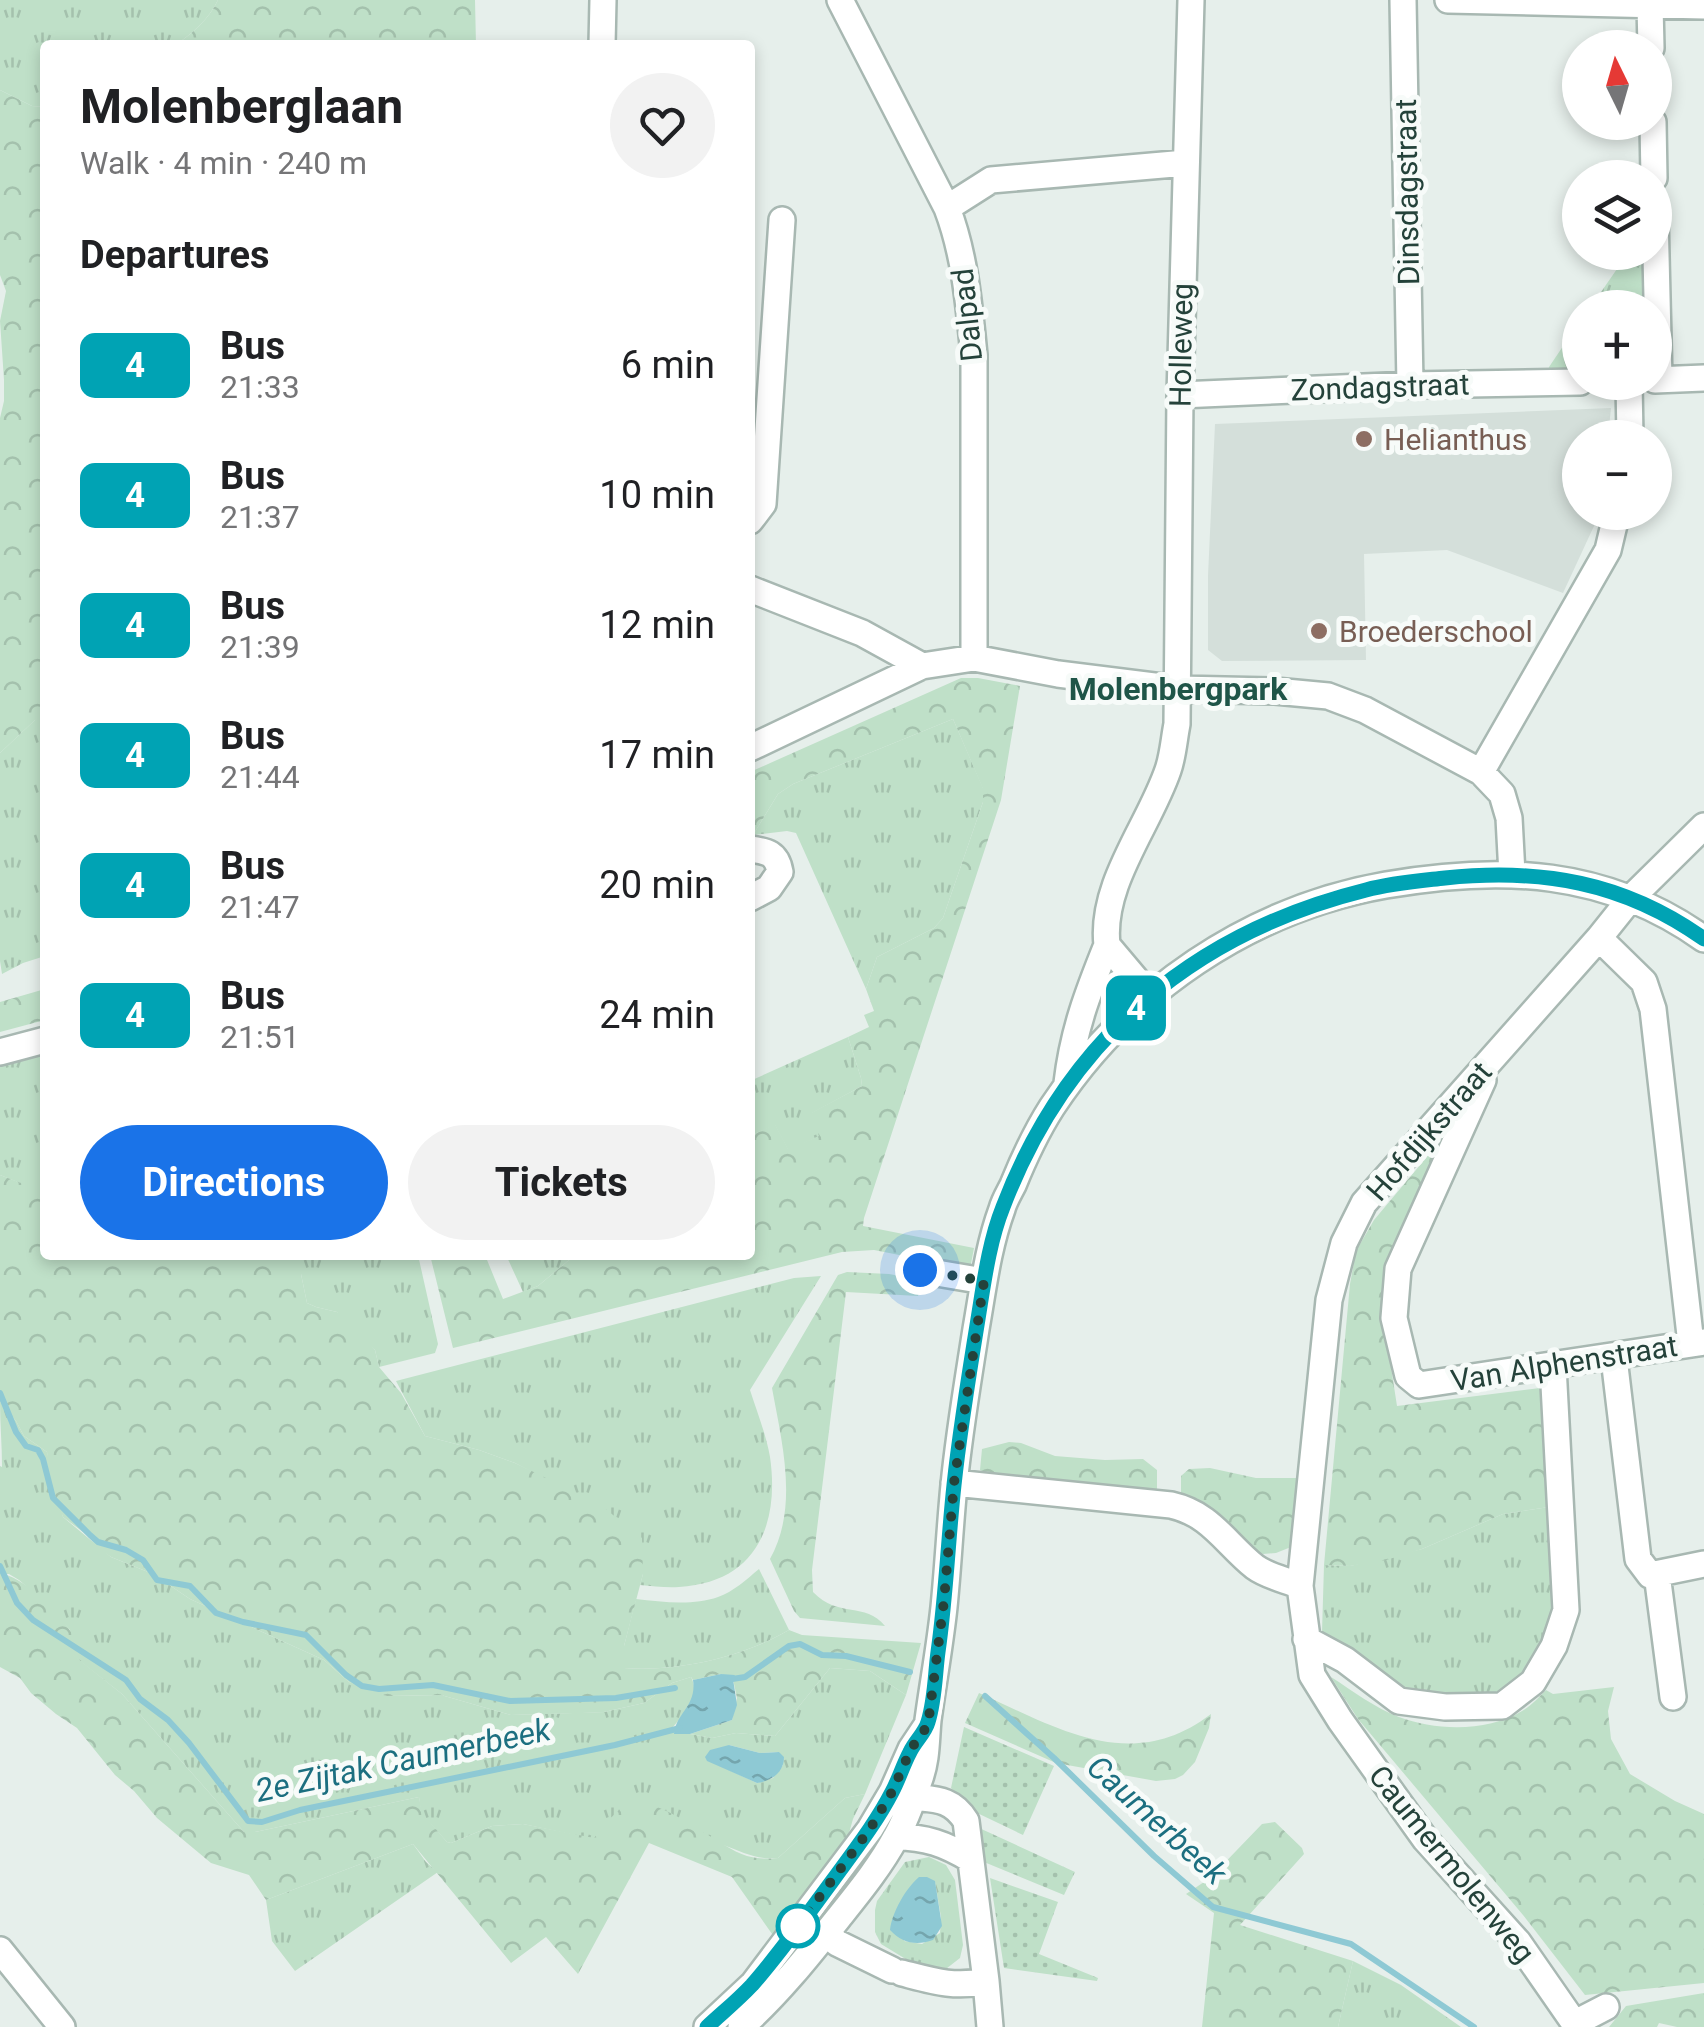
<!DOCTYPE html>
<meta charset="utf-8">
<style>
:root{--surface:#fff;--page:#f2f2f2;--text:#202124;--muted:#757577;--accent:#1a73e8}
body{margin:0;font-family:Roboto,sans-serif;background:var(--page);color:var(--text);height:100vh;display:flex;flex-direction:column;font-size:38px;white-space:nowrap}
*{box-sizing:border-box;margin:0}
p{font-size:32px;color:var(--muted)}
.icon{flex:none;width:55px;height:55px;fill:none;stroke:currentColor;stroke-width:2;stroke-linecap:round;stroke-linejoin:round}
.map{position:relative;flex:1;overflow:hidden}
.drawer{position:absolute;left:40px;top:40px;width:715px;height:1220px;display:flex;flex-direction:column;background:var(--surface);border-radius:10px;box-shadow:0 5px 15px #0003}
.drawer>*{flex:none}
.badge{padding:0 20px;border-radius:15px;font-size:35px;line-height:65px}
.needle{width:65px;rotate:355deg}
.tools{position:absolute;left:1562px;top:30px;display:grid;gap:20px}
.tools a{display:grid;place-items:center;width:110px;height:110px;border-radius:50%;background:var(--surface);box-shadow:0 5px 15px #0003;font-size:50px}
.you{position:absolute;width:50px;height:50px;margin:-25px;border:8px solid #fff;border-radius:50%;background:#1a73e8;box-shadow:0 0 0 15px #1a73e833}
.map>.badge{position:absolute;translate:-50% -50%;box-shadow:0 0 0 5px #fff}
h2{padding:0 40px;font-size:38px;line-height:90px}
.round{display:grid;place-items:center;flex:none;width:105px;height:105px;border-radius:52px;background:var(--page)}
.headline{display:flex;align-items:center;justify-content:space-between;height:170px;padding:0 40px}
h1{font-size:48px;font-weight:700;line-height:75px}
.primary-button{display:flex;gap:20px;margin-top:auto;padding:20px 40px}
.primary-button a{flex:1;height:115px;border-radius:60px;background:var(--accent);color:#fff;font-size:40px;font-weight:700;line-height:115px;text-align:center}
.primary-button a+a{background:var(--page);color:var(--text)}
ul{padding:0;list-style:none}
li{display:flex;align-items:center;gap:30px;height:130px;padding:0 40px}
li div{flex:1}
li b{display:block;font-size:38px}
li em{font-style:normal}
li .badge{min-width:110px;font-weight:700;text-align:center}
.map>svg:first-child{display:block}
</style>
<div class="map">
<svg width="1704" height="2027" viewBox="0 0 1704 2027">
<defs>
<pattern id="grass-tufts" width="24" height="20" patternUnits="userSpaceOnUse" patternTransform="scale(2.5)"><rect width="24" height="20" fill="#bfe0c8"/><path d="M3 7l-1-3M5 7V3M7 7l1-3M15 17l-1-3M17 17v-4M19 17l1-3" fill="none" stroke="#a4c1ad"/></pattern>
<pattern id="forest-crowns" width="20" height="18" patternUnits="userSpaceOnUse" patternTransform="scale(2.5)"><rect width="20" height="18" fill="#bfe0c8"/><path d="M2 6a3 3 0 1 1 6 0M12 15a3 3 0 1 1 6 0" fill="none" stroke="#a4c1ad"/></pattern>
<pattern id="garden-dots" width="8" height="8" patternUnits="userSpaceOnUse" patternTransform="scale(2.5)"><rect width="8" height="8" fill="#bfe0c8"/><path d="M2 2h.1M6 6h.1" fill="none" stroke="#a4c1ad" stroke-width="1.8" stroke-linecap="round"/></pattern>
<pattern id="water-ripples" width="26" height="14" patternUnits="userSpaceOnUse" patternTransform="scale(2.5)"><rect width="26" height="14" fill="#8ec9d4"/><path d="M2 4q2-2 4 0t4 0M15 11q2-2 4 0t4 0" fill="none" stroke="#74a5ad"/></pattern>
</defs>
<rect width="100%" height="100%" fill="#e6efeb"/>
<path fill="#d4dfda" d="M1611 408 1608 437 1580 438V512L1600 513 1563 593 1447 550 1364 554 1366 660 1222 661 1208 650V576L1215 424Z"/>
<path fill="url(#grass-tufts)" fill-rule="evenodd" d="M0 0H218C209 19 192 34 175 45H45V107L32 106 0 90Z
M1628 253H1648V307L1590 308Z
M1580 321V375H1548L1549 367Z
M36 719H45V956L23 963 2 974 0 961V753Z
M953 719 983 788V802L943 918 934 928 877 957 866 989 796 833 787 831 753 835 778 794 793 784Z
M848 1037 861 1078 862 1086 812 1113 820 1136 788 1150 775 1125 750 1136V1081Z
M45 1054V1183H20L0 1175V1066Z
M301 1255H418L438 1344 435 1353 379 1367 375 1350 337 1312 316 1307 307 1303 301 1274Z
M506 1255H575L538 1286 523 1292Z
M821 1276 750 1390C757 1412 766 1434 770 1457 780 1526 755 1583 679 1587 666 1588 653 1586 640 1585L643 1574 555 1484 515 1463 479 1450 425 1436 396 1381 794 1278Z
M0 1402 16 1421 24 1436 47 1452 63 1517 111 1557 153 1574 190 1599 324 1660 349 1682 387 1696 441 1695 511 1715 604 1712 644 1703 672 1683 691 1677C701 1696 685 1712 673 1727L674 1733 690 1734 712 1738 736 1733 775 1736 830 1668 870 1671 906 1695 865 1794 845 1798 778 1858C756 1860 743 1852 723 1845 688 1833 648 1827 612 1818L594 1839 523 1824 492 1826 451 1843 447 1842 421 1813 419 1797 255 1832H244L122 1694 71 1654 70 1630 48 1605 19 1580 9 1574H0V1466L2 1467C2 1445 0 1424 0 1402ZM729 1745 760 1753 779 1752 783 1765 773 1778 757 1783 716 1764Z
M1549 1507 1554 1597 1548 1632 1531 1667 1513 1684 1487 1696 1415 1698 1379 1677 1322 1632 1324 1565 1350 1566 1422 1549 1503 1514Z
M759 1569 789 1630C743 1657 677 1672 624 1668V1646L636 1599C662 1602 693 1606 718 1597 733 1592 747 1579 759 1569Z
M413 1844 426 1862 438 1872 295 1971 272 1941 266 1900Z
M929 1857 946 1865 955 1880 963 1945 960 1958 942 1972H927L881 1944 875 1932V1910L877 1901 905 1862ZM935 1882 941 1917 940 1933 922 1944 904 1941Z
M1353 1961 1401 1985 1461 2027H1338Z"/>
<path fill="url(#forest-crowns)" d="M218 0H475L476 45H175C192 34 209 19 218 0Z
M0 90 32 106 45 107V719L35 720 0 753V418L4 401V380L0 321 6 291 0 275Z
M961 678H978L1020 686 1001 800 864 1218 863 1226 974 1248 970 1269 874 1250 842 1252 453 1348 430 1255H485L503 1299 538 1286 575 1255H750V1136L775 1124 788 1149 819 1136 811 1113 862 1086 861 1078 848 1037 869 1027 864 1015 874 1011 866 989 877 957 934 928 943 918 983 802V789L953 719 793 784 778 794 753 835 750 836V772Z
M45 989V1020L0 1032V1002Z
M1467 1109 1382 1309 1397 1406 1540 1388 1549 1507 1503 1514 1422 1549 1386 1560 1350 1566 1324 1565 1350 1284 1356 1251 1374 1220Z
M0 1175 21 1183H45V1255H301V1274L307 1303 316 1307 337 1312 350 1319 375 1350 379 1367 401 1393 425 1436 479 1450 515 1463 598 1503 642 1538 643 1574 624 1646V1668C677 1672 743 1657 789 1630L802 1635 921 1643 906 1695 870 1671 830 1668 775 1736 736 1733 712 1738 690 1734 732 1720 737 1698 733 1679 721 1674 693 1680 691 1677 672 1683 644 1703 604 1712 583 1713 511 1715 441 1695 387 1696 368 1691 349 1682 324 1660 190 1599 153 1574 111 1557 98 1548 87 1535 63 1517 51 1484 47 1452 24 1436 16 1421 0 1402Z
M847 1272 889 1274 922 1280 918 1296 846 1292 812 1570 813 1592C839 1619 865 1601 885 1626L800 1618 794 1611 770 1559C799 1507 782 1443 772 1388L838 1275Z
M1009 1442 1021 1443 1055 1456 1105 1460 1143 1459 1157 1470V1491L988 1475 980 1470 982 1449Z
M1210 1468 1256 1478H1304L1298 1536 1291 1547 1276 1553 1263 1554 1248 1548 1198 1499 1181 1493V1476L1189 1469Z
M0 1574C21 1574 60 1613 71 1632 74 1637 75 1642 77 1648L72 1654 122 1694 244 1832H255L419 1797 422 1813 447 1842 451 1843 492 1826 523 1824 594 1838C603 1828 614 1811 627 1805 656 1791 717 1847 747 1856 758 1859 767 1859 778 1858L845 1798 865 1794 853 1819 842 1858 777 1941 732 1877 649 1843 578 1974 546 1937 511 1963 413 1844 266 1900 249 1875 211 1863 157 1818 134 1791 115 1775 77 1728 56 1714 31 1693 20 1678 0 1667Z
M1331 1677C1353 1691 1375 1708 1399 1717 1436 1731 1488 1732 1522 1711 1531 1706 1539 1697 1546 1690L1553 1694 1614 1687 1608 1711 1611 1739 1630 1774 1675 1801 1704 1814V1983L1585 1995 1523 1915 1358 1719Z
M979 1693C1058 1728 1131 1775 1211 1714L1209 1728 1195 1762 1183 1775 1175 1779 1156 1781 1056 1763 965 1723Z
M1275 1822 1302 1848 1304 1854 1240 1925 1353 1961 1338 2027H1202L1214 1913 1186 1894 1210 1878 1262 1824Z
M1704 1993V2027H1677L1659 2023 1657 2027H1609L1626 2006Z"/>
<path fill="url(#garden-dots)" d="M964 1727 1054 1766 1023 1835 973 1811 951 1788Z
M977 1827 1075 1872 1064 1895 984 1862Z
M990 1878 1058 1902 1039 1954 1098 1978 1097 1981 1004 1968Z"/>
<path fill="url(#water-ripples)" d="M721 1674 735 1675 733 1679 737 1705 732 1720 690 1734H674C676 1713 697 1706 693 1680Z
M729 1745 760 1753 779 1752 784 1757C784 1773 771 1781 757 1783L707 1761 705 1757 710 1750Z
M919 1877H927L935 1881 942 1926 933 1940C916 1946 902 1943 890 1930 892 1912 906 1888 919 1877Z"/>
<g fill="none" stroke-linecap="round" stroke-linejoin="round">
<path stroke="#8ec9d4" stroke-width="6" d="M0 1393 16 1432 26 1446 38 1450 43 1459 53 1498 90 1535 98 1542 126 1550 143 1560 157 1580 190 1586 216 1613 243 1622 306 1635 346 1675 362 1686 379 1689 433 1685 510 1701 616 1698 675 1688
M0 1566 17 1603 33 1620 126 1680 140 1699 168 1720 189 1743 248 1821 262 1822 300 1810 615 1745 680 1728
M726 1680 745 1677 789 1646 800 1644 822 1655 846 1656 910 1672
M985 1696 1054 1758 1154 1856 1213 1907 1351 1944 1474 2027"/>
<g stroke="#a8b8b2" stroke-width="30">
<path id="minor" d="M840 0 947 208C965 255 969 305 974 355V658
M1403 0 1410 385
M1448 0 1704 6
M1650 5 1651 48
M602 45 603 0
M1653 122 1654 178
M947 208 991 180 1186 163
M1655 214 1659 380
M1655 380 1704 378
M1629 382 1630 438
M1180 395 1410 385 1580 382
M750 521 763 504 782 220
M750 589 862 633 922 666 974 658 1058 674 1178 689 1275 691 1328 696 1365 710 1481 772 1502 794 1509 818 1512 874
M750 748 922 666
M1481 772 1608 550 1617 512
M750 849C767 851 777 853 780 872L769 888 750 898
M1599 938 1644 982 1653 1009 1691 1344
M1150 996 1107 945C1100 884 1149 826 1168 770 1173 756 1174 739 1177 724L1180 395 1191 0
M0 1052 45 1040
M1483 1080 1398 1269 1394 1318 1408 1376 1419 1385 1704 1342
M1067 1083C1073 1031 1088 992 1107 945
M919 1270 984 1281
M1614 1358 1638 1559 1650 1575 1704 1564
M954 1483 1171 1505C1211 1514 1225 1543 1255 1567 1267 1576 1286 1580 1300 1586
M1657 1574 1673 1697
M1306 1639 1345 1660 1399 1701 1445 1707 1502 1706 1533 1682 1554 1646 1566 1610 1553 1366
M898 1794C925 1802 948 1792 966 1821L986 1981 990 2027
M896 1837C926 1837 945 1844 970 1859
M826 1933 837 1943 892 1970
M0 1950 62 2027
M902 1973C933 1981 954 1988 986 1981
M1575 2023 1606 2007
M707 2027 753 1984 870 1829 892 1792 911 1749 927 1725
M741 2027C779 1993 809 1955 840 1916 860 1891 881 1865 896 1837 906 1820 913 1799 919 1781 927 1760 926 1741 928 1720 933 1683 940 1645 944 1607 948 1567 950 1526 954 1485 959 1433 968 1381 976 1329 983 1289 988 1247 1002 1209 1004 1201 1009 1193 1013 1185 1024 1158 1036 1132 1052 1107 1128 992 1249 909 1386 885 1501 865 1606 869 1704 939
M1577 2027 1518 1942 1425 1839 1340 1720 1312 1675 1300 1586 1329 1300 1344 1243 1364 1203 1599 938 1631 898 1704 826"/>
</g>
<use href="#minor" stroke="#fff" stroke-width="25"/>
</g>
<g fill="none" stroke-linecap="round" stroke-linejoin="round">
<g stroke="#fff" stroke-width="22">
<path id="line" d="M707 2027C722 2013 738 2000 752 1985 781 1952 807 1915 833 1880 854 1851 876 1823 892 1792 899 1779 903 1765 910 1752 915 1741 925 1733 928 1722 935 1700 935 1674 938 1652 946 1596 948 1541 954 1485 960 1429 969 1374 978 1319 984 1282 989 1242 1003 1207 1067 1039 1193 933 1366 890 1392 883 1418 881 1445 878 1541 868 1624 882 1704 939"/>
</g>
<use href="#line" stroke="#00a3b4" stroke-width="15"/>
<path stroke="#24423a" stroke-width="10" stroke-dasharray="0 18" d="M798 1926 870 1829 892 1792 911 1749 928 1725 944 1601 954 1483 984 1281 920 1270"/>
</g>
<g fill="#8d6e63" stroke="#f7fbf9" stroke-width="4">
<circle cx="1364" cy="439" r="10"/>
<circle cx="1319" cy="631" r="10"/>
</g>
<circle fill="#fff" stroke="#00a3b4" stroke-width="5" cx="798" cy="1926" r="20"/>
<g text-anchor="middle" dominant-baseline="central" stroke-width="10" stroke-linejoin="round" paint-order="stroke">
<g font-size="30" fill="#24423a" stroke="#f7fbf9">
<text transform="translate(1407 192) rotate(-91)">Dinsdagstraat</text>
<text transform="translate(967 315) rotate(-96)">Dalpad</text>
<text transform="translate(1181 345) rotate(-89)">Holleweg</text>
<text transform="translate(1380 387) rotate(-2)">Zondagstraat</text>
<text transform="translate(1429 1131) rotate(-49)">Hofdijkstraat</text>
<text transform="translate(1564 1363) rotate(-9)">Van Alphenstraat</text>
<text transform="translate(1452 1864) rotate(51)">Caumermolenweg</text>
</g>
<g font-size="30" fill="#785e54" stroke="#f7fbf9" text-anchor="start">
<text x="1384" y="439">Helianthus</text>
<text x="1339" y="631">Broederschool</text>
</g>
<g font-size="32" font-weight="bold" fill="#1f5548" stroke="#f7fbf9">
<text x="1178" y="689">Molenbergpark</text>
</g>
<g font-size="32" font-style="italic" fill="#1c6f80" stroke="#f7fbf9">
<text transform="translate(403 1760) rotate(-12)">2e Zijtak Caumerbeek</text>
<text transform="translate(1157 1820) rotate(42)">Caumerbeek</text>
</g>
</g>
</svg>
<div class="tools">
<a><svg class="needle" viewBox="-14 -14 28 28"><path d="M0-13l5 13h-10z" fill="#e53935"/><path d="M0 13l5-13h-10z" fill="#757577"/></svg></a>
<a><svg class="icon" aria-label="layers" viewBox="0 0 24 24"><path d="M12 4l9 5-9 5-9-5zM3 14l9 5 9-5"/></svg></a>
<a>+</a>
<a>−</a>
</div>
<div class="you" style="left:920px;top:1270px"></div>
<b class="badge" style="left:1136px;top:1008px;background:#00a3b4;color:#fff">4</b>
<section class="drawer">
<div class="headline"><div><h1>Molenberglaan</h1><p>Walk · 4 min · 240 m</p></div><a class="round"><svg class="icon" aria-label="heart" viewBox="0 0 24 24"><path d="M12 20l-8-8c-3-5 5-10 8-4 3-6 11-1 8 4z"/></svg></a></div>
<h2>Departures</h2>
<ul>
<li><span class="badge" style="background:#00a3b4;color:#fff">4</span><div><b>Bus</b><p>21:33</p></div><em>6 min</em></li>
<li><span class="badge" style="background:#00a3b4;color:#fff">4</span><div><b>Bus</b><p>21:37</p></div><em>10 min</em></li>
<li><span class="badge" style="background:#00a3b4;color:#fff">4</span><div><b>Bus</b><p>21:39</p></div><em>12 min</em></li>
<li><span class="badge" style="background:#00a3b4;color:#fff">4</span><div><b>Bus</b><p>21:44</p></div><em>17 min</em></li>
<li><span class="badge" style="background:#00a3b4;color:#fff">4</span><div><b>Bus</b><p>21:47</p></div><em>20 min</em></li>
<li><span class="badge" style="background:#00a3b4;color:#fff">4</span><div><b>Bus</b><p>21:51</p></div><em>24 min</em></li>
</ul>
<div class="primary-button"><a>Directions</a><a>Tickets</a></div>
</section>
</div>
